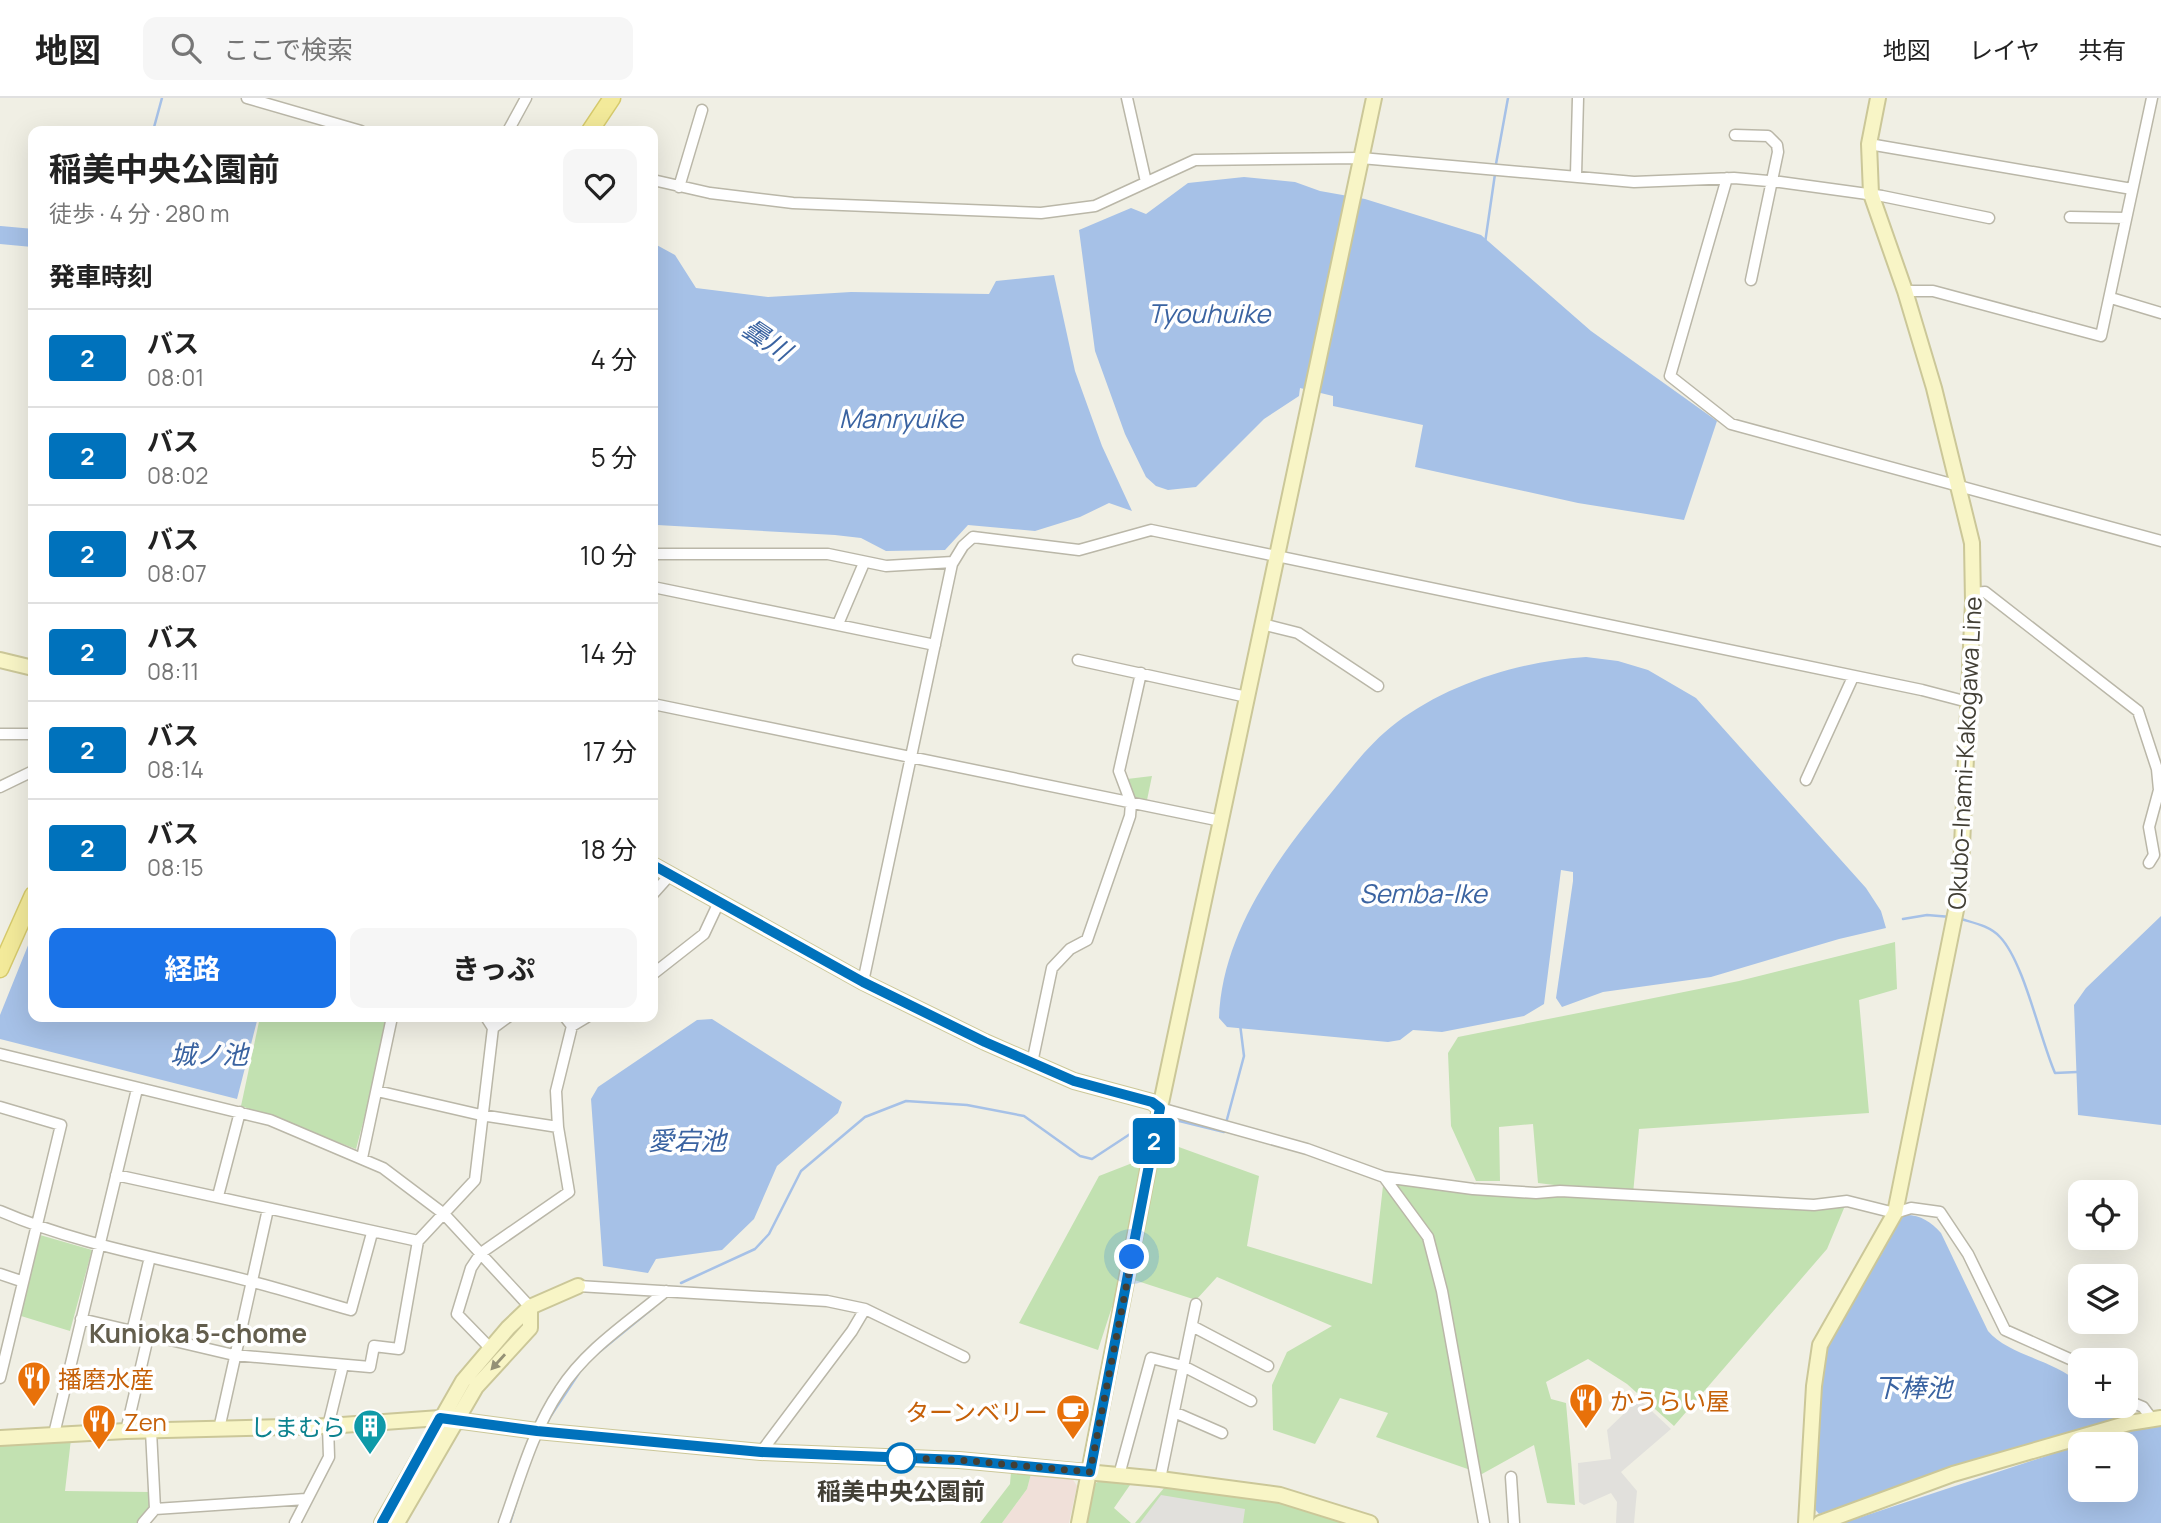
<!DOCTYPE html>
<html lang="ja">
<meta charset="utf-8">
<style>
:root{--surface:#fff;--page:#f6f6f6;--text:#222;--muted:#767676;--line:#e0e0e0;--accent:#1a73e8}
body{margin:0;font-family:Manrope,"Noto Sans JP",sans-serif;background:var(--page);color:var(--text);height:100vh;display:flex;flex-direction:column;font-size:26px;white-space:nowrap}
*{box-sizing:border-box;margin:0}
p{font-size:23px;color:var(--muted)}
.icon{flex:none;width:38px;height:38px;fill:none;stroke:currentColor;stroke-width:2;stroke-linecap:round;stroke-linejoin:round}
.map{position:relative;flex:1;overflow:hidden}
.details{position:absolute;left:28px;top:28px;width:630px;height:896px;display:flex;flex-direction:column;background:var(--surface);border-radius:14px;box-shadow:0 7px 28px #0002}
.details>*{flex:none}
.badge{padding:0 14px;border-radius:5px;font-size:24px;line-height:46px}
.tools{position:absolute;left:2068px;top:1082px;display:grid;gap:14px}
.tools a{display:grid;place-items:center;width:70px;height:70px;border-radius:14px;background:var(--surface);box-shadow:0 7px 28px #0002;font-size:35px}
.you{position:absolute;width:35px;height:35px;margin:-18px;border:5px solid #fff;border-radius:50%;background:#1a73e8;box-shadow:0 0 0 10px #1a73e833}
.map>.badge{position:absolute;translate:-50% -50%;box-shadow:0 0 0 4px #fff}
h2{padding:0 21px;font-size:26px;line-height:63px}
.round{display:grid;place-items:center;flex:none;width:74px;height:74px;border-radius:14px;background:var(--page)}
.summary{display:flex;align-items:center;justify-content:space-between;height:119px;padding:0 21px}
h1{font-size:33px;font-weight:700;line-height:52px}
.action{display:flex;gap:14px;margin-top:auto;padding:14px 21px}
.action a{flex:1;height:80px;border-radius:14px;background:var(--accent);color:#fff;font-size:28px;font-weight:700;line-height:80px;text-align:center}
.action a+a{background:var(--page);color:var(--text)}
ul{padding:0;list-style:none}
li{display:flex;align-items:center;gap:21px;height:98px;padding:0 21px;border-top:2px solid var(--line)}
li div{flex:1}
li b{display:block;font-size:26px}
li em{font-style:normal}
li .badge{min-width:77px;font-weight:700;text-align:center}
header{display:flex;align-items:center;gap:42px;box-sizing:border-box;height:98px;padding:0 35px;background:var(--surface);border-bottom:2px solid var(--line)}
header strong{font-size:33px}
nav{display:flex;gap:38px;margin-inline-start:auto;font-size:24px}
.search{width:490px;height:63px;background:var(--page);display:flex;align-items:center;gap:18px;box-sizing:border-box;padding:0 24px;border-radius:14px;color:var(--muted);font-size:26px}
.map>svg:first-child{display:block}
</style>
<header>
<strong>地図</strong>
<div class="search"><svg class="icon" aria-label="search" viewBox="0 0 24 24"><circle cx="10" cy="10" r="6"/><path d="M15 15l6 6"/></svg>ここで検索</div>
<nav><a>地図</a><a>レイヤ</a><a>共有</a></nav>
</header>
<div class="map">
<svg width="2161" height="1425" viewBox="0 0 2161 1425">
<rect width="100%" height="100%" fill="#f0efe4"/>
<path fill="#f0e0d9" d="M1031 1376 1072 1380 1077 1388 1069 1425H1002L1027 1391Z"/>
<path fill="#c2e1b1" d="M1152 678 1147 702 1133 699 1127 681Z
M1895 844 1897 891 1859 902 1869 1015 1639 1031 1633 1096 1847 1103 1827 1151 1674 1328 1627 1286 1588 1261 1546 1284 1551 1301 1566 1305 1575 1407 1547 1405 1534 1347 1482 1376 1376 1339 1388 1315 1340 1300 1315 1346 1273 1332 1272 1287 1287 1254 1332 1228 1217 1179 1196 1202 1122 1178 1098 1252 1019 1225 1099 1078 1176 1048 1259 1078 1247 1148 1372 1186 1384 1079 1491 1092 1627 1096 1538 1085 1533 1026 1499 1029 1500 1083H1476L1451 1028 1448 955 1458 939 1739 883Z
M260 919H391L356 1051 241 1008Z
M40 1137 92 1152 70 1233 21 1218Z
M71 1341 65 1393 151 1394 148 1413 138 1425H0V1345Z
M1011 1374 1031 1376 1027 1391 1002 1425H980L1010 1386Z
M1101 1382 1130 1387 1114 1410 1131 1425H1086L1093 1387Z
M1164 1390 1280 1402 1349 1425H1135Z"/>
<path fill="#e1e0dc" d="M1639 1301 1671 1331 1621 1374 1637 1393 1634 1425H1616L1617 1404 1611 1395 1584 1407 1579 1404 1578 1365 1611 1361 1607 1332Z
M1161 1397 1245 1411 1243 1425H1140Z"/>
<path fill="#a6c1e7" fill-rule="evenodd" d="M1244 79 1295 84 1320 93 1365 101 1481 137 1591 233 1717 323 1684 422 1578 405 1415 369 1423 327 1333 308V298L1300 290 1299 298 1264 321 1196 389 1168 392 1156 388 1146 379 1125 336 1095 253 1079 132 1131 110 1146 116 1188 85Z
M653 145 675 157 696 190 768 199 851 194 989 196 996 183 1054 177 1075 273 1102 348 1132 413 1109 405 1080 419 1035 433 968 427 945 452 886 453 861 440 835 437 657 427 653 387Z
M1586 559 1618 563 1648 572 1696 600 1866 790 1881 813 1886 830 1839 841 1711 879 1603 894 1562 909 1556 900 1573 783V774L1561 772 1544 906 1524 918 1442 934 1413 932 1400 942 1388 944 1227 929 1219 920C1222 834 1279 758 1331 695 1351 670 1371 644 1396 625 1449 585 1521 563 1586 559Z
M2161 818V1027L2078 1017 2074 907 2086 890Z
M33 835V919H258L237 1001 0 941V917Z
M712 921 842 1004 838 1015 777 1068 754 1121 722 1152 656 1161 648 1175 603 1168 591 1001 598 989 697 922Z
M1906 1117C1921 1117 1931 1124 1941 1135L1988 1233C2008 1257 2052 1261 2081 1286V1307H2108L2126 1317 1819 1416 1813 1409C1816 1361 1813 1307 1825 1260 1833 1226 1862 1187 1881 1157 1889 1144 1892 1124 1906 1117Z
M2161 1326V1425H1843L2128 1331ZM2081 1346H2126V1391H2081Z"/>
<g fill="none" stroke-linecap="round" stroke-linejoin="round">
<path stroke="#a6c1e7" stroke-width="2.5" d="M153 33 162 0
M1496 66 1508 0
M1485 145 1495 76
M1903 821 1927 817 1951 819
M1961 821C1974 825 1990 828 2000 839 2024 864 2040 941 2055 975L2077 974
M1163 1019 1224 1034
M1226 1025 1244 958 1240 926
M681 1185 755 1151 769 1136 801 1073 865 1019 906 1003 967 1007 1024 1018 1080 1058 1092 1061 1153 1021
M593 1259 653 1210
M548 1322 581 1272
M510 1425 524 1380"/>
<path stroke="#a6c1e7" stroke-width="18" d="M0 137 33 140"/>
<g stroke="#bab7a8" stroke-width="13">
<path id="street" d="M247 0 361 33
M1127 0 1146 84
M508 33 526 0
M1735 37 1768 38 1777 47 1778 54 1751 182
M1869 46 2132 91
M1576 77 1578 0
M1727 80 1670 278 1731 326 2161 443
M653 82 710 95 793 105 1041 115 1095 108 1195 62 1361 60 1634 84 1734 80 1780 84 1882 98 1989 120
M679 89 702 12
M2070 119 2126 120
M1905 193H1933L2101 238 2152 0
M2111 200 2161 215
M653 456H828L886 468 953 464
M653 489 935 547
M1973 495 1985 494 2138 613 2157 671 2159 692 2149 729 2154 757 2149 765
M838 526 864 465
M1262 526 1298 535 1378 588
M1078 562 1247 599
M653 606 1221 723
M0 636H33
M1806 682 1853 579
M0 689 33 673
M653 796 670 777
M653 876 704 836 719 804
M863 884 952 466 963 448 973 439 1079 452 1151 432 1922 592 1968 604
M565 919 572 928
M493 930 508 919
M0 956 270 1022 383 1070 444 1116 530 1209
M1032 965 1052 870 1070 851 1087 842 1130 718 1131 705 1119 673 1141 575
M377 993 481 1017 558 1029
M0 1009 61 1027 0 1280
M1160 1010 1307 1051 1384 1079 1473 1091 1536 1095 1560 1093 1814 1107 1847 1103 1895 1115 1911 1110 1940 1114 1968 1156 2005 1232 2081 1266
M362 1060 392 919
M116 1077 418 1143
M1384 1079 1428 1139 1442 1193 1484 1425
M218 1098 240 1014
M0 1113C81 1148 168 1161 253 1184 286 1192 318 1203 351 1212L372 1135
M0 1176 21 1183
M578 1188 827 1203 865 1211 852 1233 761 1354
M865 1211 964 1259
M81 1221 234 1257 370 1269 374 1248 399 1251 418 1143 475 1082 493 930 486 919
M1192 1228 1268 1268
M132 1234 150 1159
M491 1251 457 1216 471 1170 481 1155 569 1094 558 1029 556 993 572 928 587 919
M2126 1302 2143 1309 2152 1321
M1174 1314 1222 1335
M219 1331 268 1111
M126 1333 148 1239
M54 1336 137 991
M1119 1377 1151 1260 1183 1268 1251 1303
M1511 1379 1514 1425
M1160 1381 1196 1206
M155 1411 306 1401
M143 1425 155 1411 151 1333
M295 1425 329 1359 328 1328 343 1267
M504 1425C520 1380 533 1332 560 1292 585 1252 630 1223 666 1193"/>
</g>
<g stroke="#cbc798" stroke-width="18">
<path id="secondary" d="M0 562 33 570
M653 767 863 884 985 944 1074 983 1152 1004 1160 1010
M0 1340 126 1333 328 1328 440 1320 537 1333 761 1354 959 1362 1160 1381 1280 1397 1370 1425
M382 1425 463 1283 508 1230 530 1209 578 1188
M397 1425 476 1289 530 1230V1209
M1079 1425 1160 1010 1374 0
M1806 1425 1814 1288 1820 1247 1895 1115 1960 792 1973 504 1972 445 1934 290 1905 193 1871 96 1869 46 1878 0
M1820 1425 1953 1376 2129 1325 2161 1320"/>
</g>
<g stroke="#d6ca6c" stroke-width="19">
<path id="primary" d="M590 33 612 0
M0 871 33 797"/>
</g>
<use href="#street" stroke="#fff" stroke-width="10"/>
<use href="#secondary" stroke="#f8f5c6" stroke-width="14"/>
<use href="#primary" stroke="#f3ea9a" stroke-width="16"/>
</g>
<defs><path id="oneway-solid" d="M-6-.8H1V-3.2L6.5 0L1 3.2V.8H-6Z" transform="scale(1.75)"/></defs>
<use fill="#949176" href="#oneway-solid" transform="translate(498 1264) rotate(132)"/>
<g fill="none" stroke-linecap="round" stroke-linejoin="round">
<g stroke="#fff" stroke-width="16">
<path id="line" d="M382 1425 440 1320 537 1333 761 1354 959 1362 1090 1374 1160 1010 1152 1004 1074 983 985 944 863 884 653 767"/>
</g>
<use href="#line" stroke="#0072bc" stroke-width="10"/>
<path stroke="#423f35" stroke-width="7" stroke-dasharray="0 12.6" d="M901 1360 959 1362 1090 1374 1132 1159"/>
</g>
<defs>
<g id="restaurant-pin" transform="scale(1.75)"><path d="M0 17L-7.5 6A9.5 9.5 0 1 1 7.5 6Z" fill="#e8710a" stroke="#fff"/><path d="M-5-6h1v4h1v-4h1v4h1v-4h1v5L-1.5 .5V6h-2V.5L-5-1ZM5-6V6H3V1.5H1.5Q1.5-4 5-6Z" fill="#fff"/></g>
<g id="cafe-pin" transform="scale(1.75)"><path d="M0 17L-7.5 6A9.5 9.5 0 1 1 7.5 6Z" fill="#e8710a" stroke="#fff"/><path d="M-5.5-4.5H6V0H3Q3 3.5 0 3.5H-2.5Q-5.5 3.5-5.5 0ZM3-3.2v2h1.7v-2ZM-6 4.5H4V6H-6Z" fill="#fff"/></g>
<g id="building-pin" transform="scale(1.75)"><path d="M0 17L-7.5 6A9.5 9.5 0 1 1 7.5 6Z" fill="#0f9aa8" stroke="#fff"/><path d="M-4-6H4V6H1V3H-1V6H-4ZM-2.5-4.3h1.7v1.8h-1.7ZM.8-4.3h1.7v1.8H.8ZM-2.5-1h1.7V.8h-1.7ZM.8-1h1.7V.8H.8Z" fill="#fff"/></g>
</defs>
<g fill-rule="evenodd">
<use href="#restaurant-pin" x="34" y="1280"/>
<use href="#restaurant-pin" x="1586" y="1302"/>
<use href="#cafe-pin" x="1073" y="1313"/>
<use href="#restaurant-pin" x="99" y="1323"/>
<use href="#building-pin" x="370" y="1328"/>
</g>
<circle fill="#fff" stroke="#0072bc" stroke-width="3.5" cx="901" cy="1360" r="14"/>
<g text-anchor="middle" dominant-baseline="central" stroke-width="7" stroke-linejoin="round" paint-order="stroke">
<g font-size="24" fill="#423f35" stroke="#fff">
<text transform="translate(1964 655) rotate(-87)">Okubo-Inami-Kakogawa Line</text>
</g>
<g font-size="24" fill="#c56008" stroke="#fff" text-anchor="start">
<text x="58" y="1280">播磨水産</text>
<text x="1610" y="1302">かうらい屋</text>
<text x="1048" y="1313" text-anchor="end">ターンベリー</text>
<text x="124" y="1323">Zen</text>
</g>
<g font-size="24" fill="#0d838f" stroke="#fff" text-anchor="end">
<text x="346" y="1328">しまむら</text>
</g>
<g font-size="24" font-weight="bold" fill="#423f35" stroke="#fff">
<text x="901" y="1392">稲美中央公園前</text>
</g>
<g font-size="26" font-style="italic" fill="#3a63a1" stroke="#fff">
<text x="1209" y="215">Tyouhuike</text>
<text transform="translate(767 241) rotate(34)">曇川</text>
<text x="901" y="320">Manryuike</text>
<text x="1423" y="795">Semba-Ike</text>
<text x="209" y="956">城ノ池</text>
<text x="687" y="1042">愛宕池</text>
<text x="1913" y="1289">下棒池</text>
</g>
<g font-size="26" font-weight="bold" fill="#635e4d" stroke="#fff">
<text x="198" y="1235">Kunioka 5-chome</text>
</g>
</g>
</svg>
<div class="tools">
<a><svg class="icon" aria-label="locate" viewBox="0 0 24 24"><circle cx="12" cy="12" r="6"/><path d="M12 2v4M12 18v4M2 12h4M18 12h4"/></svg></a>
<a><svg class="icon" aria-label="layers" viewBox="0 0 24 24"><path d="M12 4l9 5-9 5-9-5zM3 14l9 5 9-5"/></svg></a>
<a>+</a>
<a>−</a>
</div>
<div class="you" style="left:1132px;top:1159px"></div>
<b class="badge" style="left:1154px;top:1043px;background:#0072bc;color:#fff">2</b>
<section class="details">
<div class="summary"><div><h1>稲美中央公園前</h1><p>徒歩 · 4 分 · 280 m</p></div><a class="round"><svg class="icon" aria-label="heart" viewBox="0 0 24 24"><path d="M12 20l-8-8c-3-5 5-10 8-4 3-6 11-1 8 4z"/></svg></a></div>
<h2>発車時刻</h2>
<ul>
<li><span class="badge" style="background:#0072bc;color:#fff">2</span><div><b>バス</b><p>08:01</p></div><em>4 分</em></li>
<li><span class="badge" style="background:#0072bc;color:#fff">2</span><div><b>バス</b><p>08:02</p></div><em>5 分</em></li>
<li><span class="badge" style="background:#0072bc;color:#fff">2</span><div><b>バス</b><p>08:07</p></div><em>10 分</em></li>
<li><span class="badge" style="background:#0072bc;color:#fff">2</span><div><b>バス</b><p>08:11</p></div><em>14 分</em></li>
<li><span class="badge" style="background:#0072bc;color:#fff">2</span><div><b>バス</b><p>08:14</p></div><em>17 分</em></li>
<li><span class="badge" style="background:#0072bc;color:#fff">2</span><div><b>バス</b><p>08:15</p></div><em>18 分</em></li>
</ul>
<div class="action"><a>経路</a><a>きっぷ</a></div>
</section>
</div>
